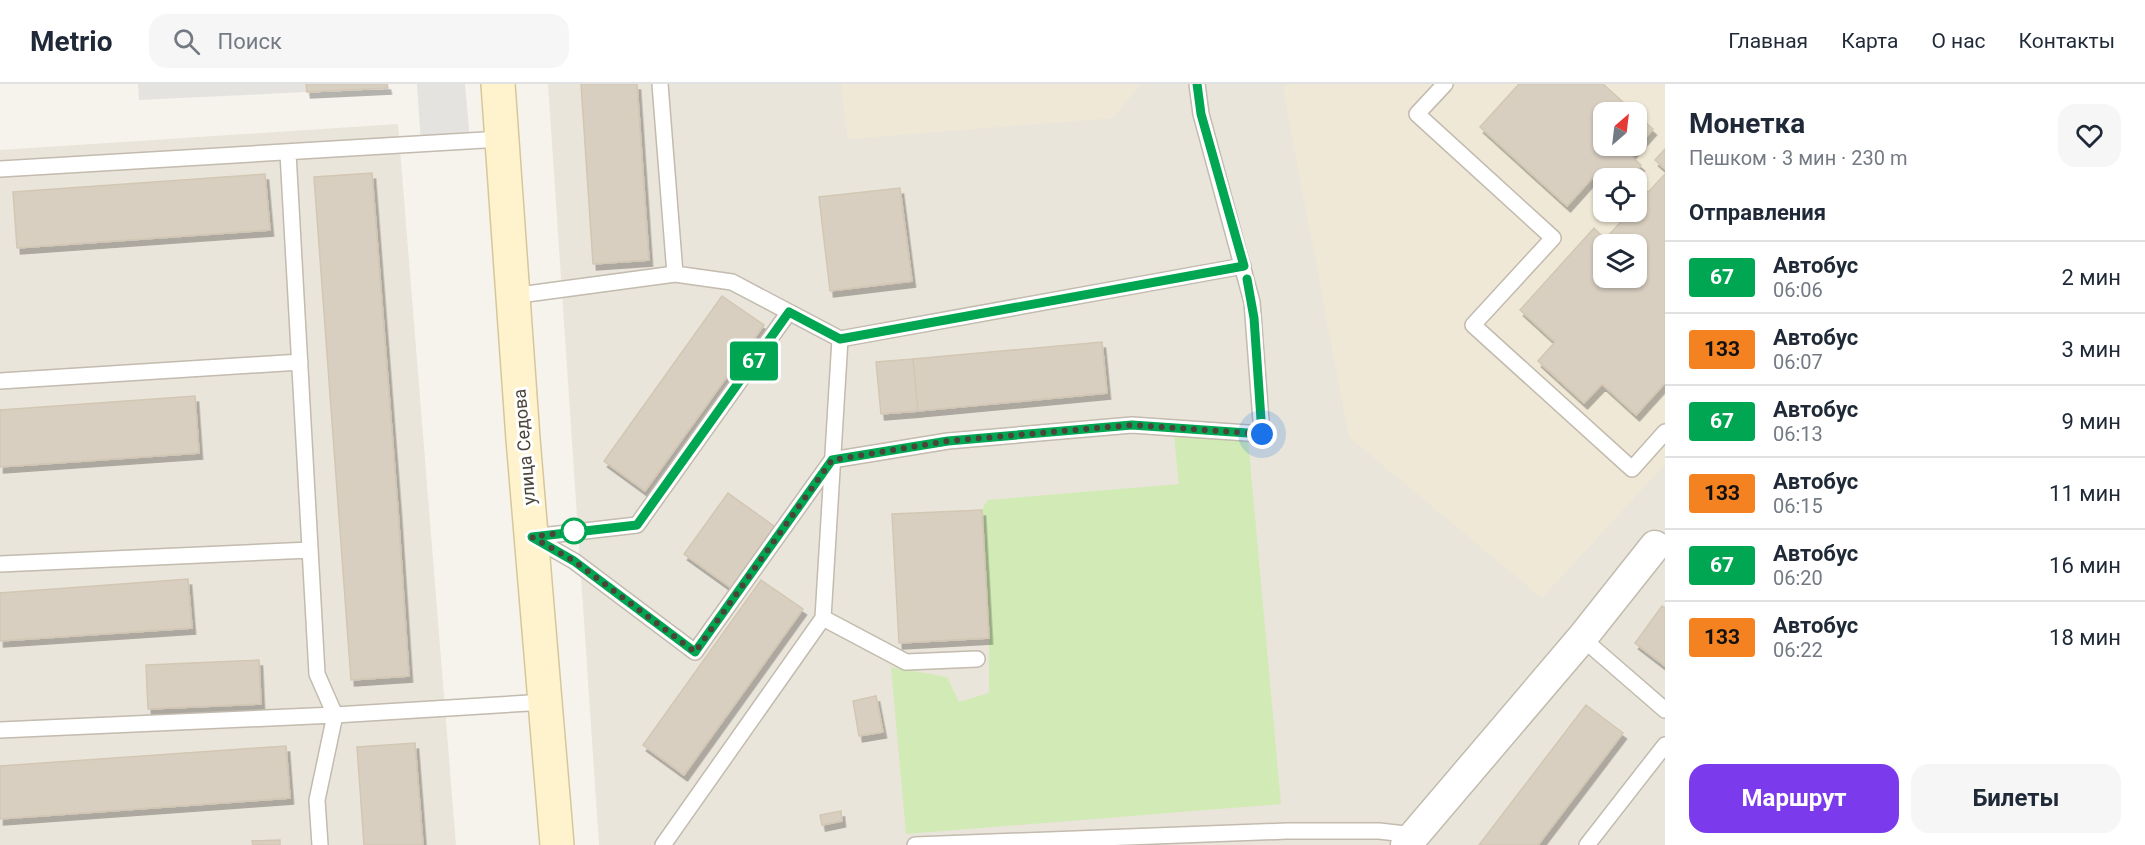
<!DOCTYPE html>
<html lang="ru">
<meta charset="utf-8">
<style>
:root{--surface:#fff;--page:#f6f6f7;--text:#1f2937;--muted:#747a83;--line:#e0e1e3;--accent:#7c3aed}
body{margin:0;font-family:Roboto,sans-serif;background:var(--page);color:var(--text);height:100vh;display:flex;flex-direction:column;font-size:22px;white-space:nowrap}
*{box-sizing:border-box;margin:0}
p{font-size:20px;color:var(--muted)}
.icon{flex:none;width:33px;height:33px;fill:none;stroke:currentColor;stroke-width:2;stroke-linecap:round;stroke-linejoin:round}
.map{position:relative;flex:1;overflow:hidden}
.drawer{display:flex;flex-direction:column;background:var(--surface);width:480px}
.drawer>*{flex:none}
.badge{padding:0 12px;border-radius:4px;font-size:21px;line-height:39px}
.needle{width:39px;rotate:28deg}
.tools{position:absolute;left:1593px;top:18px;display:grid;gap:12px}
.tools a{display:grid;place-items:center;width:54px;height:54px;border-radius:12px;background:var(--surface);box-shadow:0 2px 4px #0004;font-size:30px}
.you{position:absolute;width:30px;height:30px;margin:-15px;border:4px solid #fff;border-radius:50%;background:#1a73e8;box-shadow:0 0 0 9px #1a73e833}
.map>.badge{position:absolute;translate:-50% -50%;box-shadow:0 0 0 3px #fff}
h2{padding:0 24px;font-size:22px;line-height:54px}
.round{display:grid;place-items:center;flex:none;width:63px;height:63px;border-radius:18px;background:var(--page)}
.overview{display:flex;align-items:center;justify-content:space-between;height:102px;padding:0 24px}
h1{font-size:28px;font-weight:700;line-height:45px}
.button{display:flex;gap:12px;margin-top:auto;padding:12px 24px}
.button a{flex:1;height:69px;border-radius:18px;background:var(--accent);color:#fff;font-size:24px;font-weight:700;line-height:69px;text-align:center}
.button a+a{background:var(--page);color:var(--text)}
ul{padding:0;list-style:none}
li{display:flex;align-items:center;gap:18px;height:72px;padding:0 24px;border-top:2px solid var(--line)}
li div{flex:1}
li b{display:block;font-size:22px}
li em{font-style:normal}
li .badge{min-width:66px;font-weight:700;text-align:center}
header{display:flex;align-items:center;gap:36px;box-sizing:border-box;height:84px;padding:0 30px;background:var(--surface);border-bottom:2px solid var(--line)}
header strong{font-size:28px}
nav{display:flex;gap:33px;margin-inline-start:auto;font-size:21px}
.search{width:420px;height:54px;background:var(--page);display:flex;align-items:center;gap:15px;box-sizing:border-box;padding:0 21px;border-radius:18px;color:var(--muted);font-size:22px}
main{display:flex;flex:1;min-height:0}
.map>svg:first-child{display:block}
</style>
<header>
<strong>Metrio</strong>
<div class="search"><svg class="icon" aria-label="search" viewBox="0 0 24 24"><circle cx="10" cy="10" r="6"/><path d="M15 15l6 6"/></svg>Поиск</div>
<nav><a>Главная</a><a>Карта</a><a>О нас</a><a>Контакты</a></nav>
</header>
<main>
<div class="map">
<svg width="1665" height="761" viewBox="0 0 1665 761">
<defs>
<filter id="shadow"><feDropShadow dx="3.5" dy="6" stdDeviation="0" flood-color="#0004"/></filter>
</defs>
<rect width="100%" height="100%" fill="#f6f3ec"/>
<path fill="#eae5da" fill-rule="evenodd" d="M548 0H1665V761H599ZM1604 28H1636V62H1604ZM1604 94H1636V128H1604ZM1604 160H1636V194H1604Z
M398 40 456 761H0V66Z"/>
<path fill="#efe8d6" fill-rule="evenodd" d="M841 0H1140L1113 34 848 55Z
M1288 0H1665V380L1542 514 1349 353 1283 5ZM1604 28H1636V62H1604ZM1604 94H1636V128H1604ZM1604 160H1636V194H1604Z"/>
<path fill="#d2eab5" d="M1174 353 1248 355 1281 720 906 750 891 583 947 593 959 618 989 609V554L982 426 987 416 1179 400Z"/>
<path fill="#e5e3e0" d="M138 0H306L307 8 139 16Z
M417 0H465L470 57 421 60Z"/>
<path fill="#d8cfc1" stroke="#d3c7b4" stroke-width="1.5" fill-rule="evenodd" filter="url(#shadow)" d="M306 0H387L388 4 307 8Z
M581 0H637L649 176 593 180Z
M1519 0H1603L1634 28H1604V62H1636V30L1653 45 1630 71 1641 81 1631 92 1634 94H1604V101L1594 92 1567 122 1480 43Z
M1665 65V85L1655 76Z
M372 89 398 426 409 592 351 596 314 93Z
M265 90 270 146 17 164 13 108Z
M1665 90V299L1636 331 1602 300 1584 319 1538 277 1555 258 1520 226 1594 144 1605 155 1630 128H1636V121ZM1604 160H1636V194H1604Z
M1636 97 1648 108 1636 121Z
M900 104 912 197 830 207 819 113Z
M722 212 764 241 645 407 604 377Z
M1102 258 1107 309 918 327 913 275Z
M913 275 918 327 881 330 876 278Z
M195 312 199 369 0 383V326Z
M728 409 778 445 734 506 684 470Z
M982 426 989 554 899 559 892 430Z
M188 495 192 544 0 557V509Z
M761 496 803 525 684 691 643 661Z
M1662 522 1665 524V582L1635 559Z
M259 576 261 620 148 625 146 581Z
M876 612 883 648 859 652 853 617Z
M1586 621 1623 649 1538 761H1479Z
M415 659 423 761H364L357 663Z
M286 662 290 714 0 735V682Z
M841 727 842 737 822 741 820 731Z
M280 756V761H253L252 757Z"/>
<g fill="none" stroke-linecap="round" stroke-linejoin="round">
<g stroke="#c2bbae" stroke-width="18">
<path id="service" d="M660 0 675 190
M1445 0 1417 30 1553 154 1473 241 1632 385 1665 348
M0 85 501 55
M512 212 675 190 732 198 840 255 1243 182
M0 297 300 278
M532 453 574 477 695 568 832 376 948 357 1132 341 1262 350 1252 218 1201 30 1197 0
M532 453 637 441 789 228
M0 480 310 466
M823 534 906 578 977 575
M1582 554 1665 626
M0 646 335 631 317 590 288 69
M320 761 317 716 335 631 546 618
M663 761 823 534 840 255
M915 761 1287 747H1379L1414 751
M1587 761 1665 661"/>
</g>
<g stroke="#c2bbae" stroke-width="33">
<path id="minor" d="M1406 761 1582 554 1655 462"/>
</g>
<g stroke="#d6c79b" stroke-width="36">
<path id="secondary" d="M498 0 523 355 557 761"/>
</g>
<use href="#service" stroke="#fff" stroke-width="15"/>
<use href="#minor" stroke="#fff" stroke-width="30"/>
<use href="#secondary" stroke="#fff3cd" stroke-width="33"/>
</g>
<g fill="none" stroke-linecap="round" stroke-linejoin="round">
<g stroke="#fff" stroke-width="14">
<path id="line" d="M1197 0 1201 30 1244 182 840 255 789 228 637 441 532 453 574 477 695 568 832 376 948 357 1132 341 1262 350 1254 234 1247 195"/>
</g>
<use href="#line" stroke="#00a651" stroke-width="9"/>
<path stroke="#4b4439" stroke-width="6" stroke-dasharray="0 10.8" d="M574 447 532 453 574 477 695 568 832 376 948 357 1132 341 1262 350"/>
</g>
<circle fill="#fff" stroke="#00a651" stroke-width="3" cx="574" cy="447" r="12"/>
<g text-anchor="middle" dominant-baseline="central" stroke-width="6" stroke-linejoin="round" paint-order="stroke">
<g font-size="18" fill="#4b4439" stroke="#fff">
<text transform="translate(524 363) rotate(-95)">улица Седова</text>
</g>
</g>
</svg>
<div class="tools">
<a><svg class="needle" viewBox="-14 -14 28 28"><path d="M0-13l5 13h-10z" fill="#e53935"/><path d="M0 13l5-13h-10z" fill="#747a83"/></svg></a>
<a><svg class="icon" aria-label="locate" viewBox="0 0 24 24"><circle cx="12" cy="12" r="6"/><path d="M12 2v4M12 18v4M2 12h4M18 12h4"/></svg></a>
<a><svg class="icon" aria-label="layers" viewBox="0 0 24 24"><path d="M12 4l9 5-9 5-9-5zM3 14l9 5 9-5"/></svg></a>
</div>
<div class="you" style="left:1262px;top:350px"></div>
<b class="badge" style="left:754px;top:277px;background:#00a651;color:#fff">67</b>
</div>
<section class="drawer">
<div class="overview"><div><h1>Монетка</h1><p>Пешком · 3 мин · 230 m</p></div><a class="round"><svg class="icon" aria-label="heart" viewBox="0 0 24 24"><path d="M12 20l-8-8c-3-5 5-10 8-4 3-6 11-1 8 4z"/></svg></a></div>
<h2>Отправления</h2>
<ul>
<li><span class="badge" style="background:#00a651;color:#fff">67</span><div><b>Автобус</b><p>06:06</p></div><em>2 мин</em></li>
<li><span class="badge" style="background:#f58220;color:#111">133</span><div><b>Автобус</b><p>06:07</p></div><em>3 мин</em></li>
<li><span class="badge" style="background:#00a651;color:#fff">67</span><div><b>Автобус</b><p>06:13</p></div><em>9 мин</em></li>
<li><span class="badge" style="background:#f58220;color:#111">133</span><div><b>Автобус</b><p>06:15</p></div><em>11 мин</em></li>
<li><span class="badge" style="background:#00a651;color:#fff">67</span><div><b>Автобус</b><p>06:20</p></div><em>16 мин</em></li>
<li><span class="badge" style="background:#f58220;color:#111">133</span><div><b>Автобус</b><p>06:22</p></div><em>18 мин</em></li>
</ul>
<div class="button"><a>Маршрут</a><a>Билеты</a></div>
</section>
</main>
